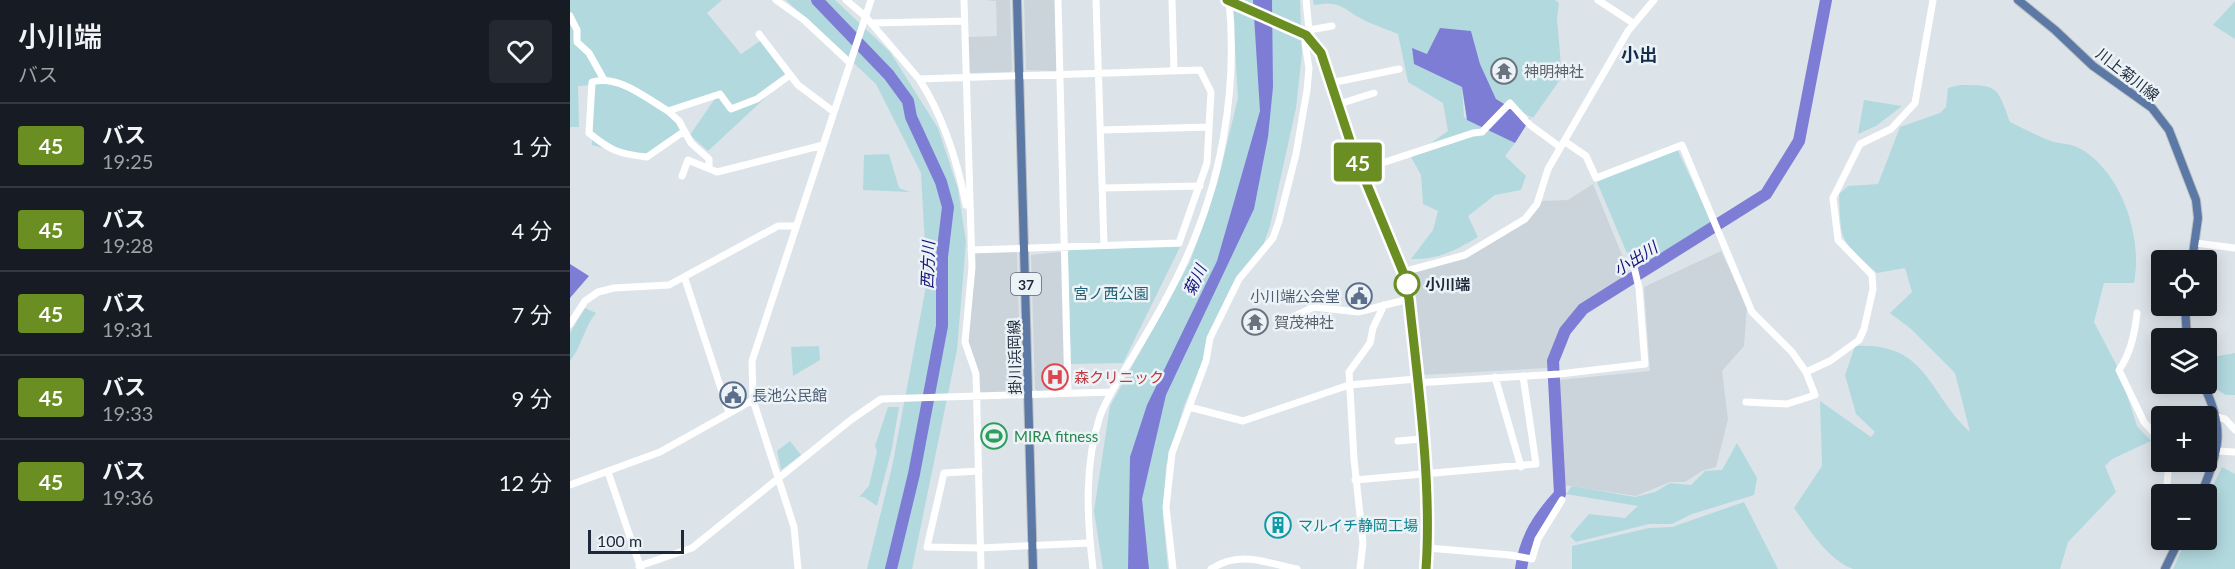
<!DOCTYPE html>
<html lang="ja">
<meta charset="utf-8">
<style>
:root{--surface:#171b24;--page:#242831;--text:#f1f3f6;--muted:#9ea1a6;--line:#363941}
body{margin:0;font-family:Lato,"Noto Sans JP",sans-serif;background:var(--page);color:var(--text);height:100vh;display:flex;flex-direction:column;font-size:22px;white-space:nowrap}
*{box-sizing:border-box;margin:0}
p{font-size:20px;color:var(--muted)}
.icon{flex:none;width:33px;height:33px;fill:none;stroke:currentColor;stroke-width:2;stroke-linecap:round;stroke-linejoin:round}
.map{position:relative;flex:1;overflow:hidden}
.sheet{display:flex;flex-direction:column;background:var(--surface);width:570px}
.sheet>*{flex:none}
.badge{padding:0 12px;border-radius:4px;font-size:21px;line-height:39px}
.fabs{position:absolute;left:1581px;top:250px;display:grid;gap:12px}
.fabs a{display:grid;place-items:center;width:66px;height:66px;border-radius:6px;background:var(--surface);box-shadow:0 3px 15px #0003;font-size:30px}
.scale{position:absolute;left:18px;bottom:15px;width:96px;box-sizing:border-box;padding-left:6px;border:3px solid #1d293b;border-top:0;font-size:16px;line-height:21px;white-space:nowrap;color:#1d293b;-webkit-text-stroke:4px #ecf3f7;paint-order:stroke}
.map>.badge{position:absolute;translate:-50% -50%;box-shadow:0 0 0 3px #fff}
.round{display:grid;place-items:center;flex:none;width:63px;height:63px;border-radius:6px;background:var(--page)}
.summary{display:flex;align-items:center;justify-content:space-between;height:102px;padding:0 18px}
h1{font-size:28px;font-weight:600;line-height:45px}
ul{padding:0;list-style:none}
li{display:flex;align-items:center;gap:18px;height:84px;padding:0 18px;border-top:2px solid var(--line)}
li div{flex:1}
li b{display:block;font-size:22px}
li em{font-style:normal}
li .badge{min-width:66px;font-weight:700;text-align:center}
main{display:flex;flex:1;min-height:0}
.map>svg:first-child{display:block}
</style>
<main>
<section class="sheet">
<div class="summary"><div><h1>小川端</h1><p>バス</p></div><a class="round"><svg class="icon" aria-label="heart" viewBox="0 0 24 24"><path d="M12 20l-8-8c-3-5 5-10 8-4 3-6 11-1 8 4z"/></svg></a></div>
<ul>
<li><span class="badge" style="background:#6b8e23;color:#fff">45</span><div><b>バス</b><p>19:25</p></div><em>1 分</em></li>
<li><span class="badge" style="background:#6b8e23;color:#fff">45</span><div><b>バス</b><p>19:28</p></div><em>4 分</em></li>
<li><span class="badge" style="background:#6b8e23;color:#fff">45</span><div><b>バス</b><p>19:31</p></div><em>7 分</em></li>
<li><span class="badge" style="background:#6b8e23;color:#fff">45</span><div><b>バス</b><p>19:33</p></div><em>9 分</em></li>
<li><span class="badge" style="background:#6b8e23;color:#fff">45</span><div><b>バス</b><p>19:36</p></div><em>12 分</em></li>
</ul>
</section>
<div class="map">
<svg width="1665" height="569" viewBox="0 0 1665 569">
<rect width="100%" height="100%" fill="#dce4ea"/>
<path fill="#cad4da" d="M415 0H440L442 70 440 72 400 73 398 71 397 37 427 36 426 1Z
M454 0H485L487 69 485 71 456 70Z
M1023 184 1061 277 1008 310 997 321 979 355 978 368 852 375 842 284 845 270 888 259 963 214 972 201 998 200Z
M444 251 447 253 451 390 448 393 411 394 398 341 404 254 406 252Z
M1151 251 1177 306 1174 346 1152 371 1158 419 1146 467 1132 471 1115 482H1100L1066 496 994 485 989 380 1080 371 1074 287Z
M490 252 493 255 497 389 493 392H468L465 389 461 255Z"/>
<path fill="#b2d9de" d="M0 0H152L137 13 171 54 193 39 220 75 138 151 120 135 146 97 99 111 113 132 80 155 66 156 22 145 21 85 8 86 9 127H0Z
M216 0H265L320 52 368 128 388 189 396 242 387 350 342 569H297L322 467 357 281 351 173 306 84Z
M662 0H730L732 53 726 108 700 226 693 246 667 277 614 406 596 466 593 516 598 569H533L524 511 540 406 620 262 648 181 668 98Z
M743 0H985L989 3 987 18 992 77 963 118 926 99 910 64 901 31 857 54 842 49 844 64 892 87 894 117 945 143 935 156 956 176 951 190 925 195 898 216 908 237C886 250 868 260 841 259L863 230 868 211 853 204 851 175 841 157 878 131 873 103 838 82 828 34C817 29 803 25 792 19 771 8 772 1 744 5Z
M1665 1V39L1643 25Z
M1390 85C1428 85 1427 86 1440 122 1453 128 1465 135 1478 140 1488 144 1500 143 1509 148 1552 171 1573 238 1564 283H1534L1524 322 1549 370 1567 426 1581 441 1542 459 1535 466 1546 492 1498 542 1490 569H1283C1257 559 1240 530 1224 508L1252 466 1250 401 1301 437 1305 432 1286 414 1275 375 1285 346C1357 342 1357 392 1400 432L1385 373 1341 329 1320 313 1342 292 1335 268 1307 273C1270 240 1271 244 1269 194L1278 186 1308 184 1330 127 1370 113 1376 107 1378 88Z
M1294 100 1332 106 1306 126 1288 134Z
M1107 149 1142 223 1072 269 1056 251 1027 182Z
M319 154 329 188 340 192 293 190 294 155Z
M610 247 553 363 501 364 498 252 500 249Z
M15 308 26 313C14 327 12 346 0 361V333Z
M249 346 250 360 223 376 221 347Z
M1665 353V395H1656L1639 385 1637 358Z
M318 407H329L322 448 307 506 294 497H289L299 486 307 451 305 446Z
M220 441 231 455 211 470 207 451Z
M1167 443 1187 478 1184 495 1122 514 1102 524H1079L1006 542 1000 536 1019 514 1055 518 1068 506 996 494 1002 486 1065 497 1085 492 1100 483 1121 485 1135 471 1152 470Z
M1652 467 1665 474V569H1603L1616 540H1636L1637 498Z
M1174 502 1208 569H1002V546L1079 528 1102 527Z"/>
<path fill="#7e7dd6" d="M683 0H702L703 87 698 137 684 209 596 395 572 499 579 569H558L560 457 577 405 647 261 690 111Z
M870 28 901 31 910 64 926 99 960 119 945 143 897 120 892 87 844 64 842 48 857 54Z
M0 264 19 276 0 298Z"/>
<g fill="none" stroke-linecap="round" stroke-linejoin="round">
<path stroke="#7e7dd6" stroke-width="12" d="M247 0 319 75 338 101 341 117 371 182 378 207 372 257V326L344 474 321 569
M951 569C955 538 969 517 990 494L983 361 995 331 1013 309 1196 194 1229 141 1256 0"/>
<g stroke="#bbbfc4" stroke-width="10">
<path id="major" d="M447 0 463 569
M657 0 736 35 751 53 784 153 833 272 839 299C847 388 863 480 856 569
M1448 0 1485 30 1523 66 1582 108 1599 130 1626 200 1628 218 1622 261
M1615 306 1617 339
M1631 495C1649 449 1656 430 1633 384
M1595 569 1609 540"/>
</g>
<path stroke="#fff" stroke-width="7" d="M206 0 234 20 280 63
M276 0 295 16 349 79 630 70 641 92 637 163 609 243 401 250
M394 0 402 267 395 342 406 374 411 569
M488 0 498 393
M526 0 534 245
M602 0 604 71
M1028 0 1063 23
M0 16 7 30V42L19 53 33 78
M301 23 394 21
M739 30 762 26
M189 34 228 85 264 112
M349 79C374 117 387 160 396 205
M761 83 829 69
M769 104 804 93
M98 111 109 121 121 143 139 159V168
M531 130 639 127
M113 132 77 157C49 154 41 151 19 133L22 82C48 74 76 98 98 111L150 94 161 109 187 99 220 75
M994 141 1016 156 1026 178 1112 145 1182 312 1222 352 1236 372
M791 170 903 133 912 132 940 103 960 125 990 147
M112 176 118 160 147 172 253 145
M532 188 630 186
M1625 243 1665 248
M833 272 895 255 955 219 967 204 978 169 1058 31 1084 0
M115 279 159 413
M1567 313C1565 333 1561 353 1549 370L1574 422 1592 442
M714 321 744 307 788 312 839 299
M0 324 15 301 28 292 44 288 99 285 208 226H224
M925 377 951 467
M846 383 989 374 1075 364 1069 288 1064 267
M1176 402 1217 404 1245 395 1236 372 1260 361 1289 340 1294 329 1303 289 1302 275 1268 240 1263 198 1290 144 1321 129 1345 103 1363 0
M623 408 673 421 779 385 846 379
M1647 417 1655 419 1665 430
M828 441 851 439
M1647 451 1665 452
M409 471 374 473 357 547 410 548 520 543
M38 472 71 569
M785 480 966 464 953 376
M0 485 90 452 183 400
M1596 495 1599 462
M858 548 940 555 962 559 968 539 992 500
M69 566 122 548 282 419 311 399 541 392
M228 569 224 527 183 400 182 361 301 0
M523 569C517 519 514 465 530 416 538 395 551 376 563 356 580 328 597 299 611 269 651 186 668 92 659 0
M603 569 596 507 602 453 636 361 640 338 669 279 703 238 709 221 726 154 737 90 739 68 735 43 739 30 736 0
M641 569C670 550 696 563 727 569
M790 569 793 543 784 459 779 372 800 343 803 328 814 305"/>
<use href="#major" stroke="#5c79a5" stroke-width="8"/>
</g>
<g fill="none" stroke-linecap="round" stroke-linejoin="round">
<g stroke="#fff" stroke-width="14">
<path id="line" d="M657 0 736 35 751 53 784 153 833 272 839 299C848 384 862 484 856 569"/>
</g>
<use href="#line" stroke="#6b8e23" stroke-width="9"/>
</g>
<defs>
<g id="temple-ring" transform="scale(1.35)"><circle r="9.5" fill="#ecf3f7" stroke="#6b7280" stroke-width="1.5"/><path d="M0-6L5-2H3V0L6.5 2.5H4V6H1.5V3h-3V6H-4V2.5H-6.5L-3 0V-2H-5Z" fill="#6b7280"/></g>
<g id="civic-ring" transform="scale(1.35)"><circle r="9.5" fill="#ecf3f7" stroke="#5c6f8a" stroke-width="1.5"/><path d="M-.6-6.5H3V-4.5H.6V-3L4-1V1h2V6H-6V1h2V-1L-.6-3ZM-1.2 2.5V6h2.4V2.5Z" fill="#5c6f8a"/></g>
<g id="hospital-ring" transform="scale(1.35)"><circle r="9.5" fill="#ecf3f7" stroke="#e0444e" stroke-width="1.5"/><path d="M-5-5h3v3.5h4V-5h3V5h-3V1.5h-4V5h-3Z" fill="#e0444e"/></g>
<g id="stadium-ring" transform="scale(1.35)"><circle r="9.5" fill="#ecf3f7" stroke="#2e9e5b" stroke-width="1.5"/><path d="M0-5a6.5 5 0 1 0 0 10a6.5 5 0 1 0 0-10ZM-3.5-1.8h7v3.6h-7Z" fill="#2e9e5b"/></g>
<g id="building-ring" transform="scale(1.35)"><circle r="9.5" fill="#ecf3f7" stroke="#0f9aa8" stroke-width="1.5"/><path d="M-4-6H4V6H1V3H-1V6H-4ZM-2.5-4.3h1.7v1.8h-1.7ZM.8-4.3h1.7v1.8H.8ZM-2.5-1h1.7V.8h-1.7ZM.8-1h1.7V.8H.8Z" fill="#0f9aa8"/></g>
</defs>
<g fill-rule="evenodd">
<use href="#temple-ring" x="934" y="71"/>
<use href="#civic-ring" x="789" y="296"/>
<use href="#temple-ring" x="685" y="322"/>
<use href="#hospital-ring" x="485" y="377"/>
<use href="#civic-ring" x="163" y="395"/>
<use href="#stadium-ring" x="424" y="436"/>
<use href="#building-ring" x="708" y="525"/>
</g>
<circle fill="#fff" stroke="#6b8e23" stroke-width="3" cx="837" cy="284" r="12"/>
<g text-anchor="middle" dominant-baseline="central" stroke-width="5" stroke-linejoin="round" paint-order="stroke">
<rect fill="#ecf3f7" stroke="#5b6673" stroke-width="1.5" x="441" y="273" width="30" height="22" rx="4.5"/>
<g font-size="14" font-weight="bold" fill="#1d293b">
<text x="456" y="284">37</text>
</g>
<g font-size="15" fill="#5b616d" stroke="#ecf3f7" text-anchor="start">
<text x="954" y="71">神明神社</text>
<text x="704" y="322">賀茂神社</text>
</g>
<g font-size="15" fill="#1d293b" stroke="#ecf3f7">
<text transform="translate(1558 74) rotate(38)">川上菊川線</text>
<text transform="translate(444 357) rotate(-91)">掛川浜岡線</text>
</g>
<g font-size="15" font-weight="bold" fill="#1d293b" stroke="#ecf3f7" text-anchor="start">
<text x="855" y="284">小川端</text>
</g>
<g font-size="15" fill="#236175" stroke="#ecf3f7">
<text x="541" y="293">宮ノ西公園</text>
</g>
<g font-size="15" fill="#4e5e75" stroke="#ecf3f7" text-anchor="end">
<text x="770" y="296">小川端公会堂</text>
<text x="182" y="395" text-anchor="start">長池公民館</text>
</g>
<g font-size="15" fill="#be3a42" stroke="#ecf3f7" text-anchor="start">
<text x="504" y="377">森クリニック</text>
</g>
<g font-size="15" fill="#27864d" stroke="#ecf3f7" text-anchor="start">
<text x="444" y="436">MIRA fitness</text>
</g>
<g font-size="15" fill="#0d838f" stroke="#ecf3f7" text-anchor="start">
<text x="728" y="525">マルイチ静岡工場</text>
</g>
<g font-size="16" font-style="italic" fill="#14127b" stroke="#ecf3f7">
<text transform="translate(1065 258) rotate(-32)">小出川</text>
<text transform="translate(357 265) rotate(-88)">西方川</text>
<text transform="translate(624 280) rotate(-65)">菊川</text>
</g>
<g font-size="18" font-weight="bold" fill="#172d4e" stroke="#ecf3f7">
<text x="1069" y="54">小出</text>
</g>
</g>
</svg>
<div class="fabs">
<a><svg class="icon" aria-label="locate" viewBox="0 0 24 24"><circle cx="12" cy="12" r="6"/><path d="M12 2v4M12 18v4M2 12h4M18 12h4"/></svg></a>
<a><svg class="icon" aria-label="layers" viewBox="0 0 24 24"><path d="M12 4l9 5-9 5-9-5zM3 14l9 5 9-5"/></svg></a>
<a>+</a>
<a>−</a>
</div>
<div class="scale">100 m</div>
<b class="badge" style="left:788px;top:162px;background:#6b8e23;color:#fff">45</b>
</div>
</main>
